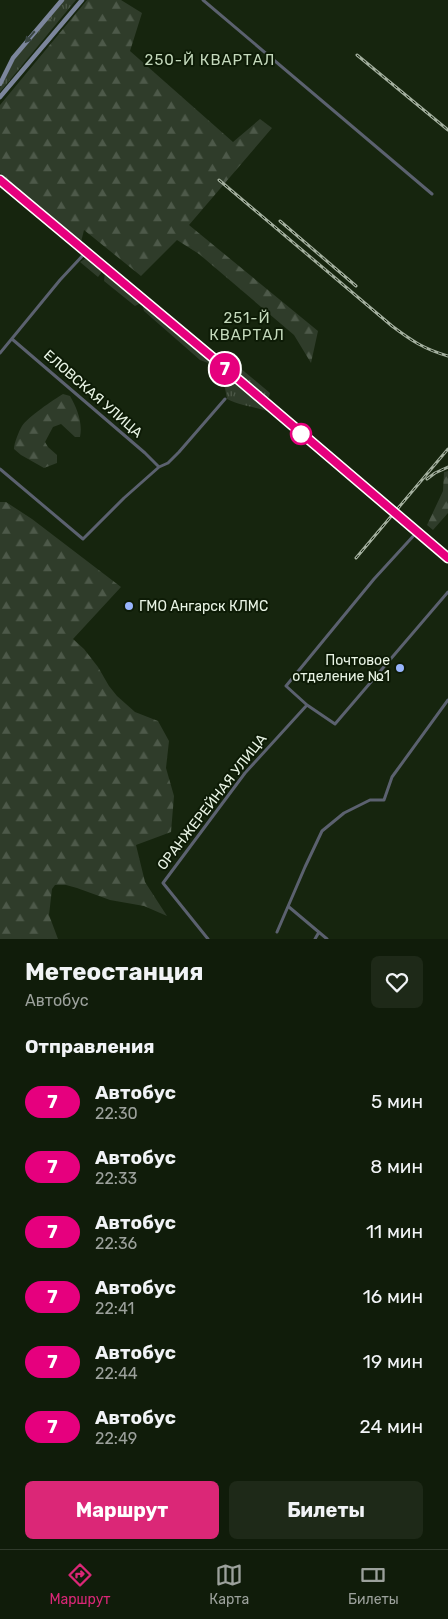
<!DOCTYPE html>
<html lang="ru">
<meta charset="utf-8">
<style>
:root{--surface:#101c0a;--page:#1e2918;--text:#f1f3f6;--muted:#9ca19c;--line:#303a2b;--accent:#db2777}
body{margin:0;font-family:Rubik,sans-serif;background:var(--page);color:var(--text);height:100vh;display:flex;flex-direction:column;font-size:19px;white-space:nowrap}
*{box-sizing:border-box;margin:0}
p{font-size:16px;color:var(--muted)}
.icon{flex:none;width:28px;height:28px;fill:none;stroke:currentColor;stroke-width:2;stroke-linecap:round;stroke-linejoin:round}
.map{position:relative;height:939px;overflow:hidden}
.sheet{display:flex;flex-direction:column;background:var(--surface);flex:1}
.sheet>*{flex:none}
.badge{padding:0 10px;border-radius:16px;font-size:18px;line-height:32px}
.map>.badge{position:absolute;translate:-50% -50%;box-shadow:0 0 0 2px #fff}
h2{padding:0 25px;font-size:19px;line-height:45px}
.round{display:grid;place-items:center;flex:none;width:52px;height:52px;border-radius:8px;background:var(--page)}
.summary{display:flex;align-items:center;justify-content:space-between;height:85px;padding:0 25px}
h1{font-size:24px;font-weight:700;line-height:38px}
.button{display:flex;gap:10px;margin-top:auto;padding:10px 25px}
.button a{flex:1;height:58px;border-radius:8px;background:var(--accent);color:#fff;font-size:20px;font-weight:700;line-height:58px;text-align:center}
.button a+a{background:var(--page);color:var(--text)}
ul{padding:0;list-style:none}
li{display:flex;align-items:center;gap:15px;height:65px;padding:0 25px}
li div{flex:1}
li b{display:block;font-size:19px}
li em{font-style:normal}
li .badge{min-width:55px;font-weight:700;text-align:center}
.tab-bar{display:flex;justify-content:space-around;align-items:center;height:70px;border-top:1px solid var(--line);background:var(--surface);font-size:14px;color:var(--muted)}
.tab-bar a{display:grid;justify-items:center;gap:2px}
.tab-bar .selected{color:var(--accent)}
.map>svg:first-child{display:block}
</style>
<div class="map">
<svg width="448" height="939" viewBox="0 0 448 939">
<defs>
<pattern id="grass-tufts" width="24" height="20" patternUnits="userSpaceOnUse" patternTransform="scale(1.25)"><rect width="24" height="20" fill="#2f3c2a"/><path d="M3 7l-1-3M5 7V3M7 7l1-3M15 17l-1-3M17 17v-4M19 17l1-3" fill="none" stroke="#4d5949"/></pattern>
<pattern id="forest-firs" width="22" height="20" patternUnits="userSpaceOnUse" patternTransform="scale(1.25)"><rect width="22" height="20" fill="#2f3c2a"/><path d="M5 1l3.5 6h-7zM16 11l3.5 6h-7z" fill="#4d5949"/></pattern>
</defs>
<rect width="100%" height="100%" fill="#16250e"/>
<path fill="url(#grass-tufts)" d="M63 0H76L0 92V88L14 60Z
M86 258 101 269V273L98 277 80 262Z
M105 272 139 301V304L135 306 104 281Z
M142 304H143L207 358 209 362 208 363 200 360 144 311Z
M221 352 270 393 269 397 264 399 215 358Z
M215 366 267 409V411C252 406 241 406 227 399L225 388 214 369Z"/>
<path fill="url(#forest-firs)" d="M87 0H121L142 13 130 51 233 142 260 119 272 128 189 225 318 331 311 363 294 335 199 254 177 240 141 276 84 230 81 242 0 173V105Z
M49 19H53L54 24 47 28 41 38 34 42 32 47 26 52 28 45 35 38Z
M63 394 70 396C77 408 83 423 80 437H75L61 424 53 427 45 442 48 447 57 455V463L44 468 21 455 14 449C14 443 19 431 22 426 28 417 53 400 63 394Z
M448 471V513L433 530 427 525 443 491 444 472Z
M0 502H6L32 519 121 587 73 639 84 649 98 667 109 686 117 696 135 712 158 721 169 741 166 768 174 796 171 832 136 845 145 882 167 916 144 906 110 900 77 888 66 885H55L52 889 49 915 58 939H0Z"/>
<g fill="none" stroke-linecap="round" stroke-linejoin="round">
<path stroke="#5b616f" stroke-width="3" d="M203 0 432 194
M0 180 213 359 448 558
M12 339 145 453 159 467
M0 353 60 280 86 252
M0 469 83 539 124 498 159 467 168 463 179 452 225 399
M417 532 374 579 286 686 307 705 335 724 448 592
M289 907 327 939
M277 932 305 867 322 831 344 813 370 800H384L392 777 448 700
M208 939 163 883 245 773 307 705
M315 939 319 932"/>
<path stroke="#7c869c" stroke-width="4.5" d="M0 84 13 58 62 0
M0 97 82 0"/>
<g stroke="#a3af9e" stroke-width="3">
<path id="rail" d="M357 55 448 130
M219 180 392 326C412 341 424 349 448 356
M280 221 356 286
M427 479 435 473 448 467
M356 558 448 449"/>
</g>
<use href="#rail" stroke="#0d1b06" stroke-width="1" stroke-dasharray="4" stroke-linecap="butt"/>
</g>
<defs><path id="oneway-solid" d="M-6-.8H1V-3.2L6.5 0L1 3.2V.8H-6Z" transform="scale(1.25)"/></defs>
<use fill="#394642" href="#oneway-solid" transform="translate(30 37) rotate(130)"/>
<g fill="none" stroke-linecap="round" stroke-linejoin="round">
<g stroke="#fff" stroke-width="11">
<path id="line" d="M0 180 212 357 448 558"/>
</g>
<use href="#line" stroke="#e6007e" stroke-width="8"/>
</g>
<circle fill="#fff" stroke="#e6007e" stroke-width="2.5" cx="301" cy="434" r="10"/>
<g fill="#98b5fd" stroke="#0d1b06" stroke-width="2">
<circle cx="129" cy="606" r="5"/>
<circle cx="400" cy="668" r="5"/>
</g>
<g text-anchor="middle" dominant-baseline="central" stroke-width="4" stroke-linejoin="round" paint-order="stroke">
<g font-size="14" fill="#e9f4e5" stroke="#0d1b06">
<text transform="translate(93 394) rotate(41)">ЕЛОВСКАЯ УЛИЦА</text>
<text transform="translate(212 802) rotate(-52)">ОРАНЖЕРЕЙНАЯ УЛИЦА</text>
</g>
<g font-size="14" fill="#e9f4e5" stroke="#0d1b06" text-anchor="start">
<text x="139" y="606">ГМО Ангарск КЛМС</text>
<text x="390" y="660" text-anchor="end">Почтовое<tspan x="390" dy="16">отделение №1</tspan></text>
</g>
<g font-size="15" letter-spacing="1" fill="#c4d9bc" stroke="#0d1b06">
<text x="210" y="60">250-Й КВАРТАЛ</text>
<text x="247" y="318">251-Й<tspan x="247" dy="17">КВАРТАЛ</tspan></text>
</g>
</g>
</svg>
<b class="badge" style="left:225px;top:369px;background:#e6007e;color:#fff">7</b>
</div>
<section class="sheet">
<div class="summary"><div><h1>Метеостанция</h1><p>Автобус</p></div><a class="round"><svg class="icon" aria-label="heart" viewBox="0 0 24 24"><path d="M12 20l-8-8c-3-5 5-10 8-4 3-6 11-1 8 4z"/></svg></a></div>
<h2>Отправления</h2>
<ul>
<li><span class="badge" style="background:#e6007e;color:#fff">7</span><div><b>Автобус</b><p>22:30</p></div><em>5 мин</em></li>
<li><span class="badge" style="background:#e6007e;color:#fff">7</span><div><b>Автобус</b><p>22:33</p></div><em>8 мин</em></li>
<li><span class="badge" style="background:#e6007e;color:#fff">7</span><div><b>Автобус</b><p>22:36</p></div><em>11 мин</em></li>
<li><span class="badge" style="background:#e6007e;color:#fff">7</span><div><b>Автобус</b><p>22:41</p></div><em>16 мин</em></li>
<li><span class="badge" style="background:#e6007e;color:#fff">7</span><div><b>Автобус</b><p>22:44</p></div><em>19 мин</em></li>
<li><span class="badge" style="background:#e6007e;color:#fff">7</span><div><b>Автобус</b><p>22:49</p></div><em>24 мин</em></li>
</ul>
<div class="button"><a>Маршрут</a><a>Билеты</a></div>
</section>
<nav class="tab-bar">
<a class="selected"><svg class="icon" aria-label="directions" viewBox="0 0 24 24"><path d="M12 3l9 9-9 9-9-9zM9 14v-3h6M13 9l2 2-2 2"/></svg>Маршрут</a>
<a><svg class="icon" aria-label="map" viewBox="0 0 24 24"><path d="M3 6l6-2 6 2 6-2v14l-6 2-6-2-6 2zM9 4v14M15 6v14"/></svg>Карта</a>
<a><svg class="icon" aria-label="tickets" viewBox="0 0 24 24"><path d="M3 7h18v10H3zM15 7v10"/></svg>Билеты</a>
</nav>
